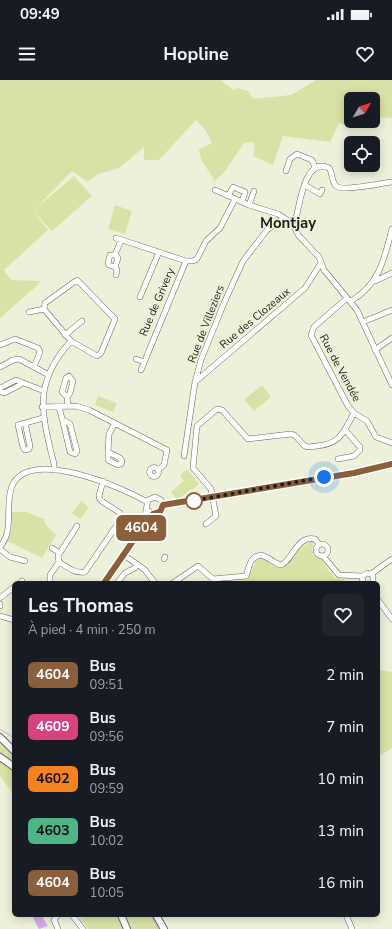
<!DOCTYPE html>
<html lang="fr">
<meta charset="utf-8">
<style>
:root{--surface:#171b24;--page:#20242c;--text:#f1f3f6;--muted:#9ea1a6}
body{margin:0;font-family:"Nunito Sans",sans-serif;background:var(--page);color:var(--text);height:100vh;display:flex;flex-direction:column;font-size:15px;white-space:nowrap}
*{box-sizing:border-box;margin:0}
p{font-size:13px;color:var(--muted)}
.icon{flex:none;width:22px;height:22px;fill:none;stroke:currentColor;stroke-width:2;stroke-linecap:round;stroke-linejoin:round}
.map{position:relative;flex:1;overflow:hidden}
.panel{position:absolute;left:12px;top:501px;width:368px;height:336px;display:flex;flex-direction:column;background:var(--surface);border-radius:6px;box-shadow:0 2px 10px #0003}
.panel>*{flex:none}
.badge{padding:0 8px;border-radius:6px;font-size:14px;line-height:26px}
.needle{width:26px;rotate:51deg}
.controls{position:absolute;left:344px;top:12px;display:grid;gap:8px}
.controls a{display:grid;place-items:center;width:36px;height:36px;border-radius:6px;background:var(--surface);box-shadow:0 2px 10px #0003;font-size:20px}
.you{position:absolute;width:20px;height:20px;margin:-10px;border:3px solid #fff;border-radius:50%;background:#1a73e8;box-shadow:0 0 0 6px #1a73e833}
.map>.badge{position:absolute;translate:-50% -50%;box-shadow:0 0 0 2px #fff}
.round{display:grid;place-items:center;flex:none;width:42px;height:42px;border-radius:6px;background:var(--page)}
.headline{display:flex;align-items:center;justify-content:space-between;height:68px;padding:0 16px}
h1{font-size:19px;font-weight:700;line-height:30px}
ul{padding:0;list-style:none}
li{display:flex;align-items:center;gap:12px;height:52px;padding:0 16px}
li div{flex:1}
li b{display:block;font-size:15px}
li em{font-style:normal}
li .badge{min-width:44px;font-weight:700;text-align:center}
.status{display:flex;justify-content:space-between;align-items:center;height:28px;padding:0 20px;background:var(--surface);direction:ltr}
.status svg{height:11px;fill:currentColor}
header{display:flex;justify-content:space-between;align-items:center;height:52px;padding:0 16px;background:var(--surface);font-size:18px;font-weight:700}
.map>svg:first-child{display:block}
</style>
<div class="status"><b>09:49</b><svg viewBox="0 0 49 12"><path d="M0 12V9h3v3zM5 12V6h3v6zM10 12V3h3v9zM15 12V0h3v12zM26 1h20v11H26zM47 4h2v5h-2z"/></svg></div>
<header><svg class="icon" aria-label="menu" viewBox="0 0 24 24"><path d="M4 6h16M4 12h16M4 18h16"/></svg>Hopline<svg class="icon" aria-label="heart" viewBox="0 0 24 24"><path d="M12 20l-8-8c-3-5 5-10 8-4 3-6 11-1 8 4z"/></svg></header>
<div class="map">
<svg width="392" height="849" viewBox="0 0 392 849">
<rect width="100%" height="100%" fill="#edf1da"/>
<path fill="#d9e2a6" d="M0 0H221L233 10 238 8 248 11 253 19 291 15 316 0H392V38L373 37V19H351V41H362L358 47 339 43 330 62 283 56 273 85 253 76 255 69 253 62 244 63 223 94 212 103 214 99 201 80 199 69 212 63 206 51 196 40 159 80H144V67L119 88 98 94 88 102 72 91 36 128 74 96 92 116 52 151 33 131 48 150 4 190 11 200 40 201 39 204 0 238Z
M115 125 132 131 125 154 108 149Z
M262 305 271 317 254 331 244 320Z
M98 316 117 323 113 332 95 325Z
M187 389 199 404 192 410 186 402 191 409 177 420 171 412 184 401 180 395Z
M81 421 89 427 80 439 72 433Z
M12 432H27L44 439 46 445 56 455 42 478 7 461 11 452Z
M311 461 314 462 312 468 314 475 322 478 324 484 334 498 344 499V503H241L240 499 248 496 256 480 262 478 281 488 288 483 297 470Z
M378 590 392 592V668L378 677Z
M0 659 14 673V685L0 674Z
M0 679 14 690V715L0 696Z
M78 835H117L123 849H88Z
M123 835H153L162 849H130Z"/>
<path fill="#d5aaec" d="M39 835H41L48 846 39 849 33 838Z"/>
<g fill="none" stroke-linecap="round" stroke-linejoin="round">
<path stroke="#d5aaec" stroke-width="1" d="M0 649 14 658
M0 672 14 682
M151 835 158 849"/>
<g stroke="#666a56" stroke-width="6">
<path id="minor" d="M286 91 290 79 297 74 312 80 315 87
M305 105 320 114 322 110
M215 110 249 125 278 134 292 143 299 156 319 177 324 190 357 230 392 305
M228 116 233 107 245 112 242 122
M249 125 254 111
M292 143 296 138C300 123 305 76 329 88 333 93 331 101 336 106 343 112 382 103 392 102
M116 158 186 181H193L197 179 206 161 220 148 235 119
M115 175H110L108 183 109 185 115 187 118 178 115 175 121 160
M115 187 117 190 116 195
M77 200 115 239 101 273 97 276 71 261 44 229 45 223Z
M375 201 392 193
M140 217 159 172
M347 218 314 247 311 255 348 326 354 333 367 341 376 357 392 363
M351 221C380 204 384 179 392 149
M29 232 44 229
M363 242 392 230
M65 255 82 241
M0 265 15 259 38 268 40 272 34 287
M375 270 392 258
M136 279 144 282
M0 287 13 280 19 279 49 295
M141 290 186 181
M195 302 305 208 321 183
M0 308 16 300 44 311
M0 311 4 313 20 305 21 302
M67 317 70 313 73 301 69 296 66 298 62 312 67 317 68 326
M42 327 76 326 89 330 167 370 164 385 158 390
M59 327 63 342
M65 341 70 344 77 371 75 374 70 372 63 342Z
M25 343 30 366 29 369 25 370 23 367 18 345 43 338
M108 372V380L118 385 121 384 122 381 120 378 108 372 109 354 115 343
M184 376 195 302 201 280 224 223 243 181 267 150 284 138
M338 379 354 376 360 370V367L346 351
M149.5 392a4.5 4.5 0 1 1 9 0a4.5 4.5 0 1 1-9 0Z
M54 390V384C42 335 32 303 71 261
M163 425 354 393 392 384
M144 441 148 420 155 417 161 420 163 427 160 432 153 434 147 430
M206 444 216 436 211 409 193 388 197 346 217 329 222 330 248 359 291 354C298 355 299 362 305 366 308 368 313 366 317 366 342 363 343 352 354 333
M77 446 58 476 59 482C67 487 76 494 85 492L121 439 120 433 100 420 99 416 103 401
M316 470a6 6 0 1 1 12 0a6 6 0 1 1-12 0Z
M0 467C15 449 4 426 12 406 29 367 122 407 147 422
M52 468 60 473
M0 469 10 477 25 481
M124 475 145 490 155 503
M323 476 339 495 362 496
M164 479 165 477
M371 494 392 479
M20 503 22 501
M50 503V495L59 482
M104 503 153 434
M117 503 125 493 135 488 137 484
M173 503 198 486 213 499 246 496C248 491 249 483 252 480 261 468 272 483 281 485 292 482 296 455 315 459L319 464
M363 503 362 496 367 493 373 495V503
M0 518 14 507
M378 520 392 539
M0 524V526
M0 536 14 540
M72 835 83 849
M346 835 352 849
M57 836 54 840 58 849"/>
</g>
<g stroke="#666a56" stroke-width="8">
<path id="major" d="M0 657 14 671
M0 677 14 687
M121 835 127 849
M156 835 164 849"/>
</g>
<use href="#minor" stroke="#fff" stroke-width="5"/>
<use href="#major" stroke="#fff" stroke-width="6"/>
</g>
<g fill="none" stroke-linecap="round" stroke-linejoin="round">
<g stroke="#fff" stroke-width="9">
<path id="line" d="M104 503 142 448 153 434 160 432 163 425 354 393 392 384"/>
</g>
<use href="#line" stroke="#8b5e3c" stroke-width="6"/>
<path stroke="#1c1d16" stroke-width="4" stroke-dasharray="0 7.2" d="M194 421H192L324 397"/>
</g>
<circle fill="#fff" stroke="#8b5e3c" stroke-width="2" cx="194" cy="421" r="8"/>
<g text-anchor="middle" dominant-baseline="central" stroke-width="3" stroke-linejoin="round" paint-order="stroke">
<g font-size="11" fill="#1c1d16" stroke="#edf1da">
<text transform="translate(157 222) rotate(-67)">Rue de Grivery</text>
<text transform="translate(255 238) rotate(-40)">Rue des Clozeaux</text>
<text transform="translate(206 244) rotate(-69)">Rue de Villeziers</text>
<text transform="translate(340 288) rotate(62)">Rue de Vendée</text>
</g>
<g font-size="15" font-weight="bold" fill="#1c1d16" stroke="#edf1da">
<text x="288" y="143">Montjay</text>
</g>
</g>
</svg>
<div class="controls">
<a><svg class="needle" viewBox="-14 -14 28 28"><path d="M0-13l5 13h-10z" fill="#e53935"/><path d="M0 13l5-13h-10z" fill="#9ea1a6"/></svg></a>
<a><svg class="icon" aria-label="locate" viewBox="0 0 24 24"><circle cx="12" cy="12" r="6"/><path d="M12 2v4M12 18v4M2 12h4M18 12h4"/></svg></a>
</div>
<div class="you" style="left:324px;top:397px"></div>
<b class="badge" style="left:141px;top:448px;background:#8b5e3c;color:#fff">4604</b>
<section class="panel">
<div class="headline"><div><h1>Les Thomas</h1><p>À pied · 4 min · 250 m</p></div><a class="round"><svg class="icon" aria-label="heart" viewBox="0 0 24 24"><path d="M12 20l-8-8c-3-5 5-10 8-4 3-6 11-1 8 4z"/></svg></a></div>
<ul>
<li><span class="badge" style="background:#8b5e3c;color:#fff">4604</span><div><b>Bus</b><p>09:51</p></div><em>2 min</em></li>
<li><span class="badge" style="background:#d7437e;color:#fff">4609</span><div><b>Bus</b><p>09:56</p></div><em>7 min</em></li>
<li><span class="badge" style="background:#f58220;color:#111">4602</span><div><b>Bus</b><p>09:59</p></div><em>10 min</em></li>
<li><span class="badge" style="background:#50b586;color:#111">4603</span><div><b>Bus</b><p>10:02</p></div><em>13 min</em></li>
<li><span class="badge" style="background:#8b5e3c;color:#fff">4604</span><div><b>Bus</b><p>10:05</p></div><em>16 min</em></li>
</ul>
</section>
</div>
